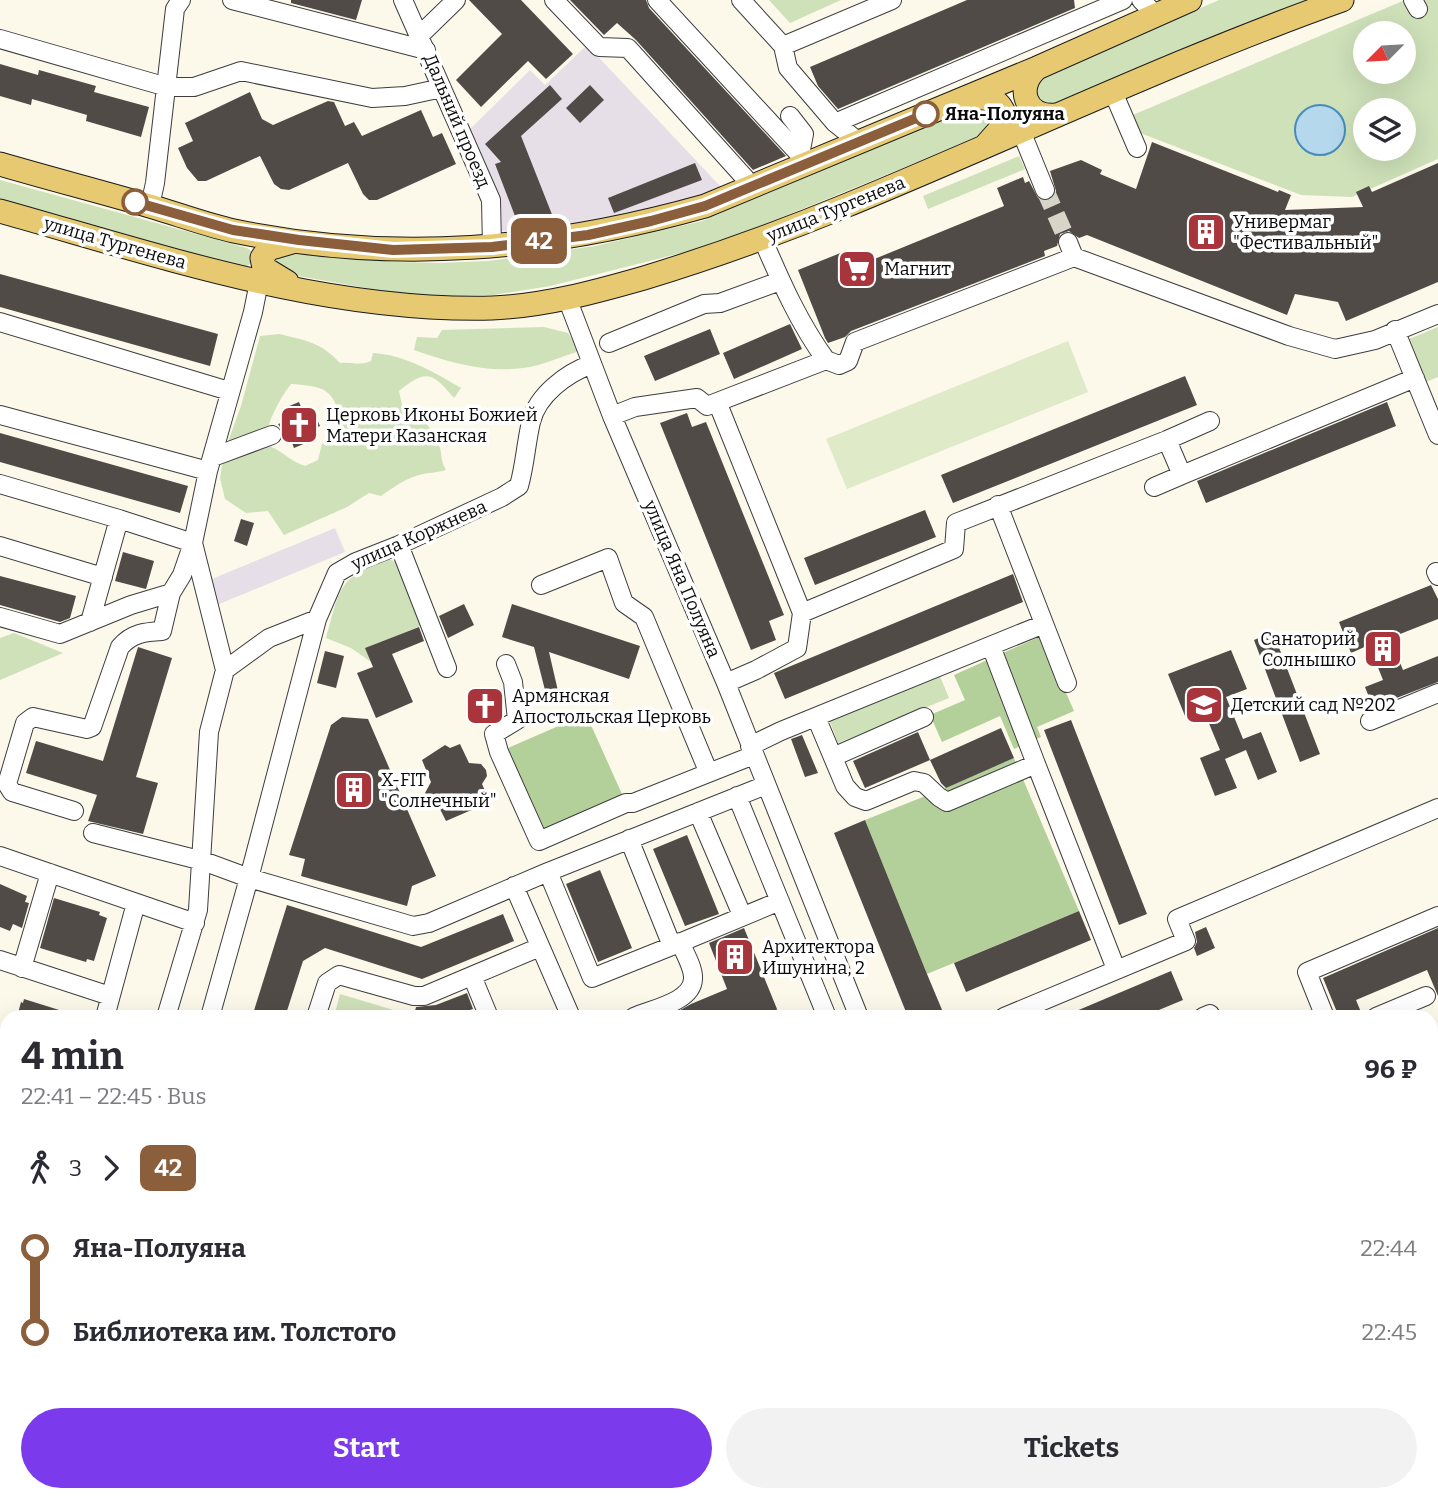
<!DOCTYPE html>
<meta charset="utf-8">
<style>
:root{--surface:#fff;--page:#f2f2f3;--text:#2b2b33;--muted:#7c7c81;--accent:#7c3aed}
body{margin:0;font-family:Bitter,serif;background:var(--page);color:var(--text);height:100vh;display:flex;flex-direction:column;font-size:26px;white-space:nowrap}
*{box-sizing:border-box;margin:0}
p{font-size:23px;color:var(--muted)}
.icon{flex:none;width:38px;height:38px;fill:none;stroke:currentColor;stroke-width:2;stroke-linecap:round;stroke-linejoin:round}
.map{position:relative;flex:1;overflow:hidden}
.side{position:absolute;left:0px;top:1010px;width:1438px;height:492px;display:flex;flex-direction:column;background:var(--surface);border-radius:21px 21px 0 0;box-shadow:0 7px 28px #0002}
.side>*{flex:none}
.badge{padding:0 14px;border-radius:10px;font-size:24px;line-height:46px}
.needle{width:46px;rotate:246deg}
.controls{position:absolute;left:1353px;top:21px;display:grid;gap:14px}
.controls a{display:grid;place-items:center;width:63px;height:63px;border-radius:50%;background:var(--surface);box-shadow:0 7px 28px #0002;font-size:35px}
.map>.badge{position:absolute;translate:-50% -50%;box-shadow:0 0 0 4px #fff}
.legs{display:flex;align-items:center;gap:10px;height:77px;padding:0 21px;font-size:23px}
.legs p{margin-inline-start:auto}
.summary{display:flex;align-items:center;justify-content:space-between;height:119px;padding:0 21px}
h1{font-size:38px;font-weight:700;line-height:52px}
.primary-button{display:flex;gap:14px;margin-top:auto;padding:14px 21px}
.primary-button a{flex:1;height:80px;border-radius:42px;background:var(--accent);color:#fff;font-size:28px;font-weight:700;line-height:80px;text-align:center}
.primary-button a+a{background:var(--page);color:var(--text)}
ul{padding:0 21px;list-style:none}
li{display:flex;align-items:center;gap:24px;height:84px;font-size:26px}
li i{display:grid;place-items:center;width:10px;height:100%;margin:0 9px;background:currentColor}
li i::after{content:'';width:18px;height:18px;margin:-9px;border:5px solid;border-radius:50%;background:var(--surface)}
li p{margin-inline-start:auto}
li:first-child i{background:linear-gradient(#0000 50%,currentColor 0)}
li:last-child i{background:linear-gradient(currentColor 50%,#0000 0)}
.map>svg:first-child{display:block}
</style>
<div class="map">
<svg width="1438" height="1500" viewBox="0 0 1438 1500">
<rect width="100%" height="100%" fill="#fcf8ea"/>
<path fill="#e7dfe8" d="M587 45 722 188 704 195 619 217 550 229 491 232 463 136 530 70 545 85Z
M335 528 345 552 212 607 202 583Z"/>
<path fill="#cee1b9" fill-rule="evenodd" d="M769 0H841L790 23Z
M1219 0H1307L1247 22 1048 109 1039 106 1034 84 1036 80Z
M1405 0H1438V159L1352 197 1301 195 1135 131 1128 117ZM1365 33H1404V72H1365ZM1365 110H1404V149H1365Z
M981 103 997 109 987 134 713 245 550 286 493 295 446 296 394 293 276 272 269 256 281 249 394 262 440 263 489 261 595 246 702 221Z
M1019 156 1025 169 928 209 923 196Z
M0 180 247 248 253 253C252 262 251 266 242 267L0 200Z
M544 327 568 333 580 351C566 355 552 361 538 365 497 376 453 364 414 350L417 337 437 338 442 330Z
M1438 327V377L1426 382 1409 339Z
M279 334C305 340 322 343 340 363 351 362 361 366 371 361L373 353C405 355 434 372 461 388L454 398C432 372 426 369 399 391L402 405 411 416 422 417C428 426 436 437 440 448 442 456 441 462 446 470 437 473 431 472 423 474 407 477 394 487 381 496L369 493 347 507 284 535 268 511 246 513 225 499 220 478 225 450 241 406 260 336ZM291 384C302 385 319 385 328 393 339 403 342 423 335 434 332 439 326 442 322 444L318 460 305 466C289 461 281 449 264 444 267 423 278 401 291 384Z
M389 559 395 562 423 625 366 648 371 662 351 648 326 638C341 587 336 579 389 559Z
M14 633 63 653 0 680V638Z
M939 674 949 698 838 743 829 719Z
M340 994 410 1015V1017H334Z"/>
<path fill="#b3d09a" d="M1041 636 1074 711 1037 727 1041 737 1014 749 1000 716 942 742 930 715 965 700 954 675Z
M586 714 626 803 539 841 499 752Z
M1014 758 1079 911 927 974 865 820 943 789Z
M1197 1494H1318L1320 1500H1184Z"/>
<path fill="#dfeac9" d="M1068 341 1088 392 847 489 826 439Z"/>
<path fill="#b5d8ed" stroke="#468cba" stroke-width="2" d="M1295 130a25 25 0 1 1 50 0a25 25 0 1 1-50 0Z"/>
<path fill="#514b48" d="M291 0H362L356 20 291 3Z
M469 0H521L573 54 546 79 528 61 481 107 456 80 502 34Z
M570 0H646L649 8 786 156 753 170 636 40 617 23 604 35Z
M967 0H1074L1075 8 838 109 818 86 810 67Z
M0 64 38 75 39 70 96 86 94 92 149 107 141 137 86 121 87 115 32 99 31 105 0 96Z
M550 85 562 99 521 136 553 217 520 229 495 164 501 162 485 144Z
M590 85 604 100 580 123 566 108Z
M250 92 262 119 273 125 328 101 334 102 345 126 354 122 362 136 421 110 433 137 442 133 456 164 377 200H369L363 194 348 163 289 190 281 189 274 184 260 156 206 181H198L187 168 178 148 193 141 185 123Z
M1152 142 1278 192 1279 190 1291 195 1285 210 1363 207 1356 192 1369 186 1372 192 1438 163V282L1346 321 1338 302 1295 294 1287 315 1087 235 1079 238 1069 231 1060 234 1057 246 1044 251 1045 256 851 331 845 337 828 343 825 338 798 270 843 252 850 269 1004 206 997 188 1023 177 1025 183 1029 181 1038 198 1049 201 1054 197 1056 191 1050 171 1081 160 1102 170 1100 174 1136 189Z
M695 163 702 180 614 213 608 198Z
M0 274 218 334 210 366 0 307Z
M790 324 802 349 734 379 723 353Z
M710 329 720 354 655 381 644 356Z
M1185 376 1197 405 953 503 941 475Z
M299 402 304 414 313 410 320 426 309 431 313 440 294 448 289 435 283 438 282 430 278 424 287 421 282 409Z
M1387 402 1396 426 1206 503 1197 481Z
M687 413 692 427 706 422 784 615 769 621 776 640 751 650 660 423Z
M0 433 188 486 180 513 0 462Z
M925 510 936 537 815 585 804 558Z
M241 519 254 523 247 546 234 541Z
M123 552 154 561 146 589 115 581Z
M1013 574 1023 602 785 699 774 673Z
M0 576 76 596 70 618 60 622 0 605Z
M1431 585 1438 599V619L1390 638 1403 670 1438 656V682L1373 707 1365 687 1383 680 1369 645 1351 653 1339 622Z
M464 604 474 625 448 638 439 616Z
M512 604 640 646 629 679 549 652 558 691 546 694 534 647 502 637Z
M419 627 424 641 392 654 413 702 376 718 357 673 373 667 365 648Z
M1273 632 1320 754 1300 762 1254 640Z
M138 647 172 658 136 777 158 783 143 834 88 821 97 795 26 773 36 741 103 761Z
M1231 650 1247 689 1226 697 1243 739 1261 732 1277 772 1258 780 1246 750 1225 759 1237 788 1215 796 1200 758 1220 750 1203 709 1185 716 1168 674Z
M325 651 344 656 336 688 317 683Z
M484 689 486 694 495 690 503 710 495 714 497 718 483 723 481 719 475 722 467 702 473 699 471 694Z
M342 717 368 719 436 876 412 886 407 906 301 876 305 859 289 855 331 725Z
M1071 720 1147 914 1119 925 1044 730Z
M1001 728 1014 758 946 788 941 783 930 760Z
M918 732 930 760 865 788 853 761Z
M802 735 818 773 805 777 791 739Z
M460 744 469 763 481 764 486 770 487 776 482 784 490 802 446 821 436 801 427 798 425 793 431 782 422 760 445 745 450 748Z
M865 820 927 974 945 1017H908L834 833Z
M687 835 719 914 685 926 653 849Z
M600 870 632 948 598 962 566 884Z
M0 884 27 896 25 902 29 903 22 928 13 924 10 931 0 927Z
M54 898 100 912 99 915 107 918 94 961 87 959 86 962 40 948Z
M287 905 421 947 503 914 514 941 422 979 325 948 303 961 285 1017H252Z
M1079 911 1091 940 966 992 954 963Z
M1206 927 1215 948 1197 956 1194 948 1197 942 1195 932Z
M744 928 777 1009 773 1017H668L691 1004 727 989 709 943Z
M1438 928V996L1427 970 1356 1000 1363 1017H1339L1323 978Z
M1171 971 1183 1000 1142 1017H1062Z
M467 993 473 1009 464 1012 463 1017H410L414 1015 416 1007 436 1005Z
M24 999 72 1014 71 1017H17L21 1002 23 1003Z"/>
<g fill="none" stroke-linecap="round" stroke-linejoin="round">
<path stroke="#d8d4c8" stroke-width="18" stroke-dasharray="18 9" stroke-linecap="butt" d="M1045 190 1068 242"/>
<g stroke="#3d3d3d" stroke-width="20">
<path id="minor" d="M232 0 426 50
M403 0 491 200 492 247
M554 0 599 47 628 48 745 178 750 187
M657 0 800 155 806 164
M741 0 783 46 788 68 835 123 859 142
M1141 0 1156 15
M1413 0 1418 9
M419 36 456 0
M0 39 167 87H194L241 71 372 98 405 96 442 88
M783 46 892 0
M1113 92 1137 148
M790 116 804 134 800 155
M835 123 1123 0
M1021 131 1045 190
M150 206 155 183 175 9 181 0
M763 240C781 282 799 323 826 360
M1068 242 1074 257 1289 336 1335 349 1375 340 1438 314
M567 298 612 416 726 683 859 1017
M0 322 229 391
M1395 330 1438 435
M609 343 704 304 720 303 780 281
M718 404 802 613
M0 415 208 471
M612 416 635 407 697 398 707 406 826 360 839 365 848 361 855 342 1074 257
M1167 440 1210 421
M213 457 272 435
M0 484 119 519
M1154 487 1182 475
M998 505 1067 683
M399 545 447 668
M0 546 103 577
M1436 572 1438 576
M541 585 608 558 624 603 644 617 708 771
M0 617 60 634 131 605 171 593
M991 646 1036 764
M506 664 513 682 517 720 494 734 499 752 539 841 626 803H633L754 755
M225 670 193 543 208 471 253 312 259 282
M726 683 756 670 797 648 802 613 954 549 956 523 1167 440 1182 475 1415 378
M816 717 845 786 855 797 866 801 914 781 924 783 939 797 947 802 1036 764 1116 969
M1370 721 1438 693
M750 746 781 731 1044 624
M833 757 924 717
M737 796 827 1017
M74 811 12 792 7 784 25 723 33 717 87 729 92 727 120 647C132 633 145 632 162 631L171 593 182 575 193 543 119 519 90 622
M698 812 742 915
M93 833 203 861 249 878 413 926 429 923 548 872 766 785
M0 856 195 923
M548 872 592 978 672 946 629 839
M514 886 571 1017
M672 946 780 901
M0 960 110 996
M22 968 50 873
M472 976 489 1017
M105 1017 136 903
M166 1017 198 910 209 732 225 670 269 638 317 619 337 573 356 562 399 545 502 497 519 486C525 465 526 443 531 422 537 395 567 373 592 364
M210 1017 249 878 317 619
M316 1017 327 983 339 975 414 996H424L540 947
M634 1017C652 1009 692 1002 693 979 694 968 684 952 680 942
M1004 1017 1186 941 1177 919 1438 808
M1203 1017 1210 1014 1211 1017
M1325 1017 1307 972 1438 916
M1376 1017 1426 996
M0 1066 7 1068
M0 1167 7 1169
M1432 1242 1438 1239
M1432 1324 1438 1339
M0 1329 7 1321
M1432 1382 1438 1380
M1432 1395H1438
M0 1409 7 1403
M554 1494 556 1500
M982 1494 984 1500
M1018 1494 1020 1500
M1052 1494 1055 1500
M1087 1494 1089 1500
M1330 1494 1332 1500
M500 1500 513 1494
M755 1500 769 1494
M1153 1500 1166 1494
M1382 1500 1395 1494"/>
</g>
<g stroke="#1b1b1b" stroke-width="25">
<path id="major" d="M1037 68C1015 87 1025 118 1056 115
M968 99C984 97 997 96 1004 113L1002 127 986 145
M0 164C51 179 102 192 153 207 180 215 207 225 234 231 395 264 548 250 705 206L1037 68 1190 0
M0 211C161 256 323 312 492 308 544 306 595 292 644 278 713 257 779 233 845 206 1011 138 1173 60 1342 0
M287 282 264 268 262 258 268 249 292 242"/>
</g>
<use href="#minor" stroke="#fff" stroke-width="18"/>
<use href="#major" stroke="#e6c970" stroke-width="23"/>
</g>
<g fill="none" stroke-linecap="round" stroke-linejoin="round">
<g stroke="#fff" stroke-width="16">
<path id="line-1" d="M135 202 233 230 299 240 393 250 492 247 588 235 651 221 705 206 926 114"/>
</g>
<use href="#line-1" stroke="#8b5e3c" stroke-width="10"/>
</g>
<defs>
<g id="building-square" transform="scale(2.0125)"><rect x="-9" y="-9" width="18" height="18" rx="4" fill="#a7353b" stroke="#fff"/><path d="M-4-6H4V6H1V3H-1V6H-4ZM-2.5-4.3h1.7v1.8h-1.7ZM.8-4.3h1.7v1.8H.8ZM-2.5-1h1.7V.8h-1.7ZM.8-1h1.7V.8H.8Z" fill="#fff"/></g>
<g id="supermarket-square" transform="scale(2.0125)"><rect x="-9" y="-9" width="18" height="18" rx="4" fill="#a7353b" stroke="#fff"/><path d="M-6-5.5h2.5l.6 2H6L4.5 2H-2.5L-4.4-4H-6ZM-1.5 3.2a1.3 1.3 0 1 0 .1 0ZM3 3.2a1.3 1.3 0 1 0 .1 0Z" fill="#fff"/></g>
<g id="church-square" transform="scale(2.0125)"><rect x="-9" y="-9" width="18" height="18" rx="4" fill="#a7353b" stroke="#fff"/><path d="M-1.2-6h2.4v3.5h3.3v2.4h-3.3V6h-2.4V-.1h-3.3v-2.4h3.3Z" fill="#fff"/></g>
<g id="school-square" transform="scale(2.0125)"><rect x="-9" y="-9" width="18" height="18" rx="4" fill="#a7353b" stroke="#fff"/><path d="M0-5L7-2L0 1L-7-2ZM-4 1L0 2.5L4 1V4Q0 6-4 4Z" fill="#fff"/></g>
</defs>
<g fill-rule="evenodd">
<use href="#building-square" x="1206" y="232"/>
<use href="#supermarket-square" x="857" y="269"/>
<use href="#church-square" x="299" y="425"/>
<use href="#building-square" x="1383" y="649"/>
<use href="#school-square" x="1204" y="705"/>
<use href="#church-square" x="485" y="706"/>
<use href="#building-square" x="354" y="790"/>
<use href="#building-square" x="735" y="957"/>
</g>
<g fill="#fff" stroke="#8b5e3c" stroke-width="3.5">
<circle cx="926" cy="114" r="12"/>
<circle cx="135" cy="202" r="12"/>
</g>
<g text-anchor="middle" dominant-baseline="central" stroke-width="7" stroke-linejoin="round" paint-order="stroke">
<g font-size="18" font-weight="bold" fill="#0a0a0a" stroke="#fff" text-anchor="start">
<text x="945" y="114">Яна-Полуяна</text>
</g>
<g font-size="18" fill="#0a0a0a" stroke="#fff">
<text transform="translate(457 121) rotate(67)">Дальний проезд</text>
<text transform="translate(836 209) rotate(-22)">улица Тургенева</text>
<text transform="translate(115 243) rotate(16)">улица Тургенева</text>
<text transform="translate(419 535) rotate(-24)">улица Коржнева</text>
<text transform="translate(682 579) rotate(67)">улица Яна Полуяна</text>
</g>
<g font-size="18" fill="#0a0a0a" stroke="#fff" text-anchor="start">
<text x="1233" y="222">Универмаг<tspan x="1233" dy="21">"Фестивальный"</tspan></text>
<text x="884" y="269">Магнит</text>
<text x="326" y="415">Церковь Иконы Божией<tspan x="326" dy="21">Матери Казанская</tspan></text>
<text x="1356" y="639" text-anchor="end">Санаторий<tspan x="1356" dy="21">Солнышко</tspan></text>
<text x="512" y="696">Армянская<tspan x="512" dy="21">Апостольская Церковь</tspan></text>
<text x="1231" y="705">Детский сад №202</text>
<text x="381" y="780">X-FIT<tspan x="381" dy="21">"Солнечный"</tspan></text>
<text x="762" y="947">Архитектора<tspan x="762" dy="21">Ишунина, 2</tspan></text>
</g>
</g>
</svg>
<div class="controls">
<a><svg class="needle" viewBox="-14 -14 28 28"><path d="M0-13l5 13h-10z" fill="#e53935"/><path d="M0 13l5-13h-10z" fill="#7c7c81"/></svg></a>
<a><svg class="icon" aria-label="layers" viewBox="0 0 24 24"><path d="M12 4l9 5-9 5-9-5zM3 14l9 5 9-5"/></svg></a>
</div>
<b class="badge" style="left:539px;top:241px;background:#8b5e3c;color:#fff">42</b>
<section class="side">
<div class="summary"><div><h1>4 min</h1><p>22:41 – 22:45 · Bus</p></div><b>96 ₽</b></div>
<div class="legs"><svg class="icon" aria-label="walk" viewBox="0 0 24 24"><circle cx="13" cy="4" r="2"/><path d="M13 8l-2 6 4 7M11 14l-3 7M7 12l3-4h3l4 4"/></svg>3<svg class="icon" aria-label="forward" viewBox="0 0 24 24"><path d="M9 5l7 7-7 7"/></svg><b class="badge" style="background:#8b5e3c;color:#fff">42</b></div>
<ul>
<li><i style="color:#8b5e3c"></i><b>Яна-Полуяна</b><p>22:44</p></li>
<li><i style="color:#8b5e3c"></i><b>Библиотека им. Толстого</b><p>22:45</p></li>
</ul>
<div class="primary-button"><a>Start</a><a>Tickets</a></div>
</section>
</div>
